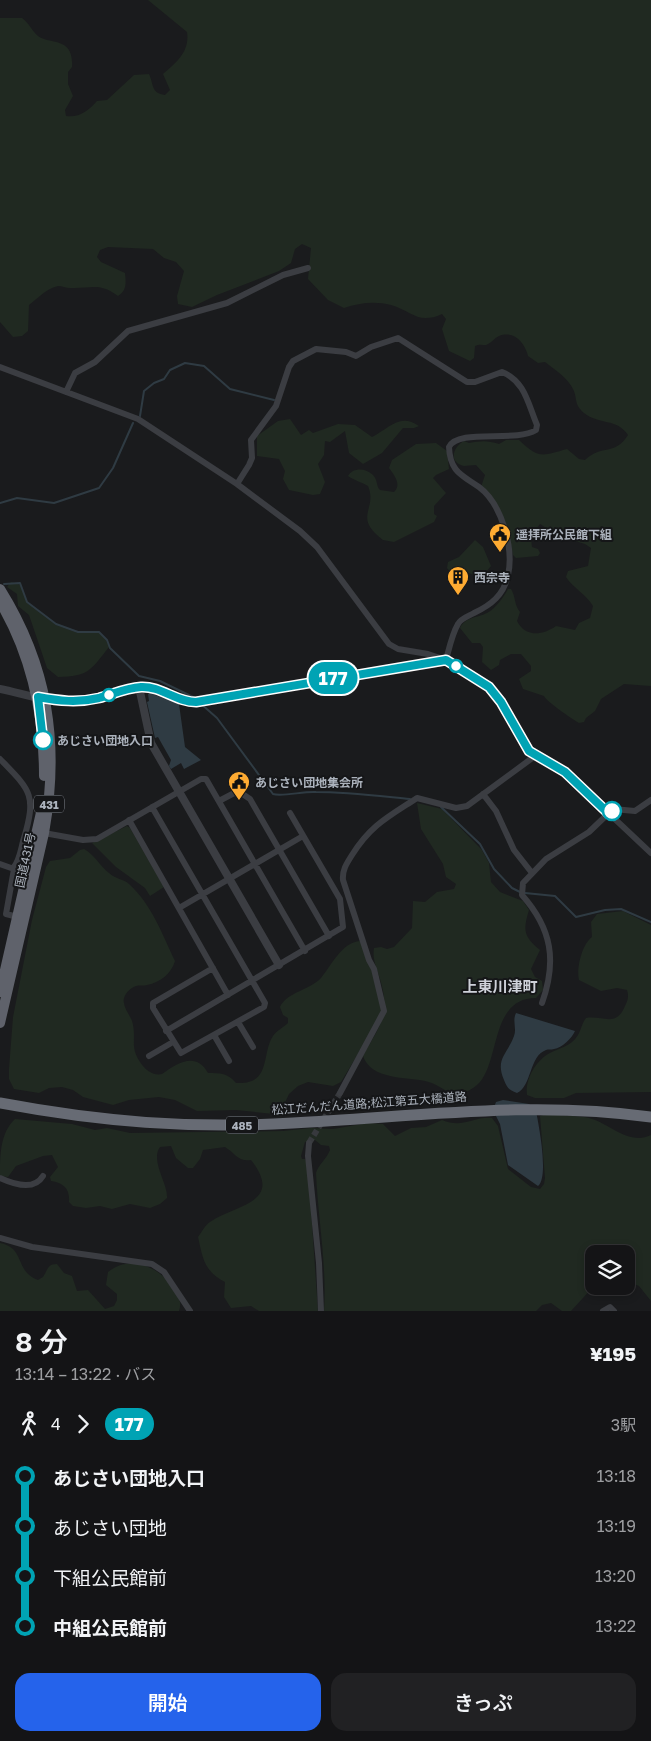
<!DOCTYPE html>
<html lang="ja">
<meta charset="utf-8">
<style>
:root{--surface:#141416;--page:#212123;--text:#f1f3f6;--muted:#9d9ea1;--line:#333335;--accent:#2563eb}
body{margin:0;font-family:"Golos Text","Noto Sans JP",sans-serif;background:var(--page);color:var(--text);height:100vh;display:flex;flex-direction:column;font-size:19px;white-space:nowrap}
*{box-sizing:border-box;margin:0}
p{font-size:16px;color:var(--muted)}
.icon{flex:none;width:28px;height:28px;fill:none;stroke:currentColor;stroke-width:2;stroke-linecap:round;stroke-linejoin:round}
.map{position:relative;height:1311px;overflow:hidden}
.sheet{display:flex;flex-direction:column;background:var(--surface);flex:1}
.sheet>*{flex:none}
.badge{padding:0 10px;border-radius:16px;font-size:18px;line-height:32px}
.fabs{position:absolute;left:585px;top:1245px;display:grid;gap:10px}
.fabs a{display:grid;place-items:center;width:50px;height:50px;border-radius:10px;background:var(--surface);box-shadow:0 2px 8px #0003,0 0 0 1px var(--line);font-size:25px}
.map>.badge{position:absolute;translate:-50% -50%;box-shadow:0 0 0 2px #fff}
.legs{display:flex;align-items:center;gap:8px;height:55px;padding:0 15px;font-size:16px}
.legs p{margin-inline-start:auto}
.overview{display:flex;align-items:center;justify-content:space-between;height:85px;padding:0 15px}
h1{font-size:28px;font-weight:600;line-height:38px}
.cta{display:flex;gap:10px;margin-top:auto;padding:10px 15px}
.cta a{flex:1;height:58px;border-radius:15px;background:var(--accent);color:#fff;font-size:20px;font-weight:600;line-height:58px;text-align:center}
.cta a+a{background:var(--page);color:var(--text)}
ul{padding:0 15px;list-style:none}
li{display:flex;align-items:center;gap:18px;height:50px;font-size:19px}
li i{display:grid;place-items:center;width:8px;height:100%;margin:0 6px;background:currentColor}
li i::after{content:'';width:12px;height:12px;margin:-6px;border:4px solid;border-radius:50%;background:var(--surface)}
li p{margin-inline-start:auto}
li:first-child i{background:linear-gradient(#0000 50%,currentColor 0)}
li:last-child i{background:linear-gradient(currentColor 50%,#0000 0)}
.map>svg:first-child{display:block}
</style>
<div class="map">
<svg width="651" height="1311" viewBox="0 0 651 1311">
<rect width="100%" height="100%" fill="#1a1b1d"/>
<path fill="#202921" d="M148 0H651V686L624 684 601 699 595 711 586 718 584 722 579 723C571 718 548 703 544 696L523 689 519 679 531 671V666L521 654H511L500 660 499 665 491 670 482 662 483 647 480 643H472L460 628C465 617 477 618 487 613 496 608 503 598 508 589H511C516 597 514 605 520 612L517 621C525 637 542 636 556 626L575 630 579 623 590 618 593 606C586 594 573 588 566 577L568 571 588 566 591 548 585 544 559 536 540 524C534 531 530 537 532 547L538 549 540 553 538 556 516 558 513 555 508 531 481 487 485 475 476 465C472 465 467 466 464 466 447 462 454 446 464 441L469 443C480 441 487 440 499 444L506 440H519C539 459 542 456 567 449L579 459 585 460C602 444 615 456 628 435 617 418 599 425 584 413 573 403 578 399 573 389 568 378 554 369 545 362L538 363 528 356C525 343 514 330 499 336 494 338 492 343 486 345 482 345 479 344 475 346L474 358 470 361 449 351 442 329 446 319 442 314C418 325 412 311 391 305 375 301 359 303 344 308L328 300 308 279 311 248 302 244 295 249 291 263 279 271 217 295 192 307 178 304 177 296 184 271 176 262 164 258 153 249 108 247 100 250 97 257 101 262 125 273C126 283 127 290 118 296 99 282 91 289 70 288 66 288 62 286 58 286 47 288 37 299 29 305L28 331 22 336 13 337 0 322V18H22C29 23 32 31 38 36 50 45 74 36 72 67L68 72V84L73 96 65 110 66 116C79 118 88 111 97 101L107 100 134 75 149 74C154 85 151 93 165 95L170 90 163 74C176 63 190 52 187 32Z
M290 419 301 435 309 430 313 433 338 424 355 425 372 437C388 429 400 412 419 426L414 428H403L382 453 363 464 349 453 345 431 330 442 325 441 324 455 318 464 325 482 320 494 313 495 289 490 283 479 285 471 279 459 257 456V436L278 421Z
M436 443 447 451 449 469 436 475 433 478 446 493 434 506V514L437 516 434 522 394 542 383 540C352 517 378 509 368 486 362 482 355 481 348 476 353 467 366 468 373 475 378 480 376 486 380 490L394 492C402 484 394 475 389 468L392 460 416 444Z
M475 540 483 547 491 566 481 578 464 571 459 582 454 584 451 581 452 574 447 568 448 562 459 557Z
M11 582 21 585 27 603 56 625 78 633H99L106 640 109 647C90 671 89 676 58 677L47 668 29 615 18 606 17 594 7 587Z
M417 803 442 809 482 850 489 863 491 882 500 892 523 901 529 910C523 930 523 936 540 950L531 969 535 977 542 981 543 990 536 998C491 998 500 1058 480 1082 472 1091 463 1093 453 1095 445 1090 435 1083 425 1081 407 1077 371 1080 363 1056 380 1025 391 1015 380 979 377 968 372 960 374 948L381 947 387 949 394 947 412 928 413 901 425 902 437 892 454 889 456 884 446 877 443 864 421 829Z
M127 826 130 828 164 887 150 896 145 888 116 867 92 843Z
M84 849C94 854 100 866 109 873 115 879 124 879 129 884 152 905 162 934 175 961 171 974 161 982 147 985 144 986 139 985 136 986 129 988 122 997 124 1003 125 1011 132 1017 133 1025 136 1040 130 1047 140 1062 145 1070 153 1076 162 1074 177 1063 196 1051 208 1073 220 1073 228 1073 236 1083 272 1085 261 1054 273 1036 276 1031 284 1027 288 1023V1018L283 1015 280 1007C287 992 310 990 321 978 331 966 342 942 360 941 370 964 383 989 381 1016L341 1082 333 1086 308 1082 298 1086 289 1094 282 1109 274 1114 236 1110 197 1111 175 1100 159 1097 129 1100 113 1105 83 1097 73 1090 62 1087 49 1088 39 1093 14 1089 9 1079V1069L13 1017 32 920 46 867 50 861 70 858 80 850Z
M623 911 651 925V1092L576 1093 564 1098H535L527 1095C525 1080 535 1062 548 1054 558 1048 571 1047 578 1035 581 1030 582 1023 586 1018 603 1015 616 1028 625 1006 628 1000 629 996 627 990L617 988 601 991 579 980C576 969 582 944 592 937L591 922 597 914Z
M546 1114C560 1116 576 1115 589 1118 609 1123 629 1146 651 1135V1301L639 1286 634 1284 619 1292 608 1286H626V1254H594V1286L571 1311H562L551 1303 542 1305 536 1311H324C327 1265 318 1219 316 1173 318 1165 326 1160 330 1150L329 1146 321 1145 315 1140 305 1142 301 1156 302 1159H305L308 1166 318 1311H259L251 1306 231 1308 224 1297 225 1282C204 1271 203 1259 198 1237 202 1232 205 1225 210 1222 235 1205 285 1203 251 1160 238 1162 235 1153 225 1147L203 1150 200 1159 193 1168H188L176 1158 171 1146 160 1147C150 1161 168 1183 167 1198L160 1204 150 1208 130 1204 112 1209 100 1206 86 1208 73 1206 69 1202C70 1189 64 1183 51 1181L50 1177 58 1167 52 1155 43 1156 16 1166 8 1177 0 1176C0 1155 0 1133 15 1119L72 1124 95 1130 107 1128 130 1133 283 1131 311 1128 333 1129 368 1123 383 1124 395 1136 411 1128 426 1127 442 1120C463 1129 474 1116 492 1118L498 1126 508 1169 531 1187 540 1189 544 1184 545 1178 540 1116Z
M0 1243C26 1248 14 1271 38 1280L43 1277C48 1270 47 1264 57 1264L64 1273 72 1276 77 1291 88 1290 105 1309 114 1306 117 1300V1294L106 1285 108 1272C130 1254 160 1267 174 1289 179 1297 182 1302 179 1311H0Z"/>
<path fill="#2f3b43" d="M150 693 179 704 185 747 201 760 184 769 181 763 171 769 169 766 171 760 158 737 155 738 147 702 149 701 148 694Z
M516 1013 575 1031C572 1038 562 1048 554 1049 551 1050 548 1049 546 1050 529 1056 532 1086 517 1093 509 1090 507 1088 504 1080 495 1059 507 1055 514 1036 517 1028 512 1021 516 1013Z
M503 1100 529 1104 536 1111C539 1126 549 1177 538 1186L508 1165 500 1124 493 1110 496 1102Z"/>
<g fill="none" stroke-linecap="round" stroke-linejoin="round">
<path stroke="#2f3b43" stroke-width="2" d="M140 416 144 391 154 383 164 379 170 370 185 363 204 366 230 389 274 400
M0 503 17 498 54 503 99 488 113 468 133 423
M4 584 20 583 27 602 56 624 78 632H99L107 640 110 648 139 676 160 681 195 698
M200 703 217 718 273 794C282 797 304 791 316 792 347 792 379 796 410 799
M441 807 480 844 494 869 512 888 520 892
M525 893 555 896 576 917 605 910 621 909 651 922"/>
<path stroke="#37393d" stroke-width="6" stroke-dasharray="6 3" stroke-linecap="butt" d="M309 1143 340 1093"/>
<path stroke="#3b3d42" stroke-width="6" d="M0 367 138 419 237 484 300 531 317 547 389 644 398 649 428 654 446 660 481 680 501 702 529 751 565 772 651 853
M66 392 75 373 95 362 128 331 227 303 283 275 308 268
M237 484 249 465 252 458 251 440 276 406 289 367 293 361 316 349 346 352 356 356 371 347 398 338 467 382H475L502 372C525 381 528 404 537 425L536 430C515 443 458 428 449 447 450 472 462 475 479 487 502 504 514 549 508 575 504 595 491 605 474 613 469 616 461 618 458 624 452 634 449 649 446 660
M196 702 442 661
M0 759C30 790 37 794 24 838 21 847 20 861 13 868
M483 794 496 811 514 850 532 873
M219 801 238 791 250 799 329 936
M152 807 265 1003 264 1007 181 1053 153 1008V1003L213 968
M129 820 228 995
M44 833 83 840 97 839 201 779H206L305 951
M0 864 14 869 6 914 18 917
M179 908 303 836
M542 1003C557 961 552 929 522 895L523 883 546 859 589 832 613 809 635 811 651 800
M238 1022 253 1047
M166 1031 343 927 340 899 290 813
M214 1035 229 1061
M149 1056 173 1042
M340 1093 384 1011 374 969 369 960 343 880C342 870 347 863 352 855 371 825 388 817 417 798L456 808 467 806 535 756
M309 1143 308 1156 319 1263 321 1311
M0 1178C13 1184 34 1191 43 1176
M0 1238 32 1247 152 1264 164 1272 190 1311
M603 1311 610 1307 614 1311"/>
<path stroke="#3b3d42" stroke-width="8" d="M139 687 151 743 279 965
M0 689C25 694 54 705 80 701 103 698 125 686 148 687 166 688 178 702 196 702"/>
<path stroke="#5f626b" stroke-width="10" d="M0 589C48 666 60 744 44 833L0 1023
M0 602C32 656 44 714 44 776
M0 992 42 808"/>
<path stroke="#676b74" stroke-width="11" d="M0 1103C101 1122 190 1129 293 1123 413 1117 531 1100 651 1117"/>
</g>
<g fill="none" stroke-linecap="round" stroke-linejoin="round">
<g stroke="#fff" stroke-width="11">
<path id="line-1" d="M43 740 38 697C59 701 78 703 99 698 113 694 126 688 141 687 161 686 176 702 196 702L446 660 489 687 501 702 529 751 565 772 608 813 612 811"/>
</g>
<use href="#line-1" stroke="#00a3b4" stroke-width="8"/>
</g>
<defs>
<g id="civic-pin" transform="scale(1.125)"><path d="M0 17L-7.5 6A9.5 9.5 0 1 1 7.5 6Z" fill="#feab32" stroke="#151618"/><path d="M-.6-6.5H3V-4.5H.6V-3L4-1V1h2V6H-6V1h2V-1L-.6-3ZM-1.2 2.5V6h2.4V2.5Z" fill="#111"/></g>
<g id="building-pin" transform="scale(1.125)"><path d="M0 17L-7.5 6A9.5 9.5 0 1 1 7.5 6Z" fill="#feab32" stroke="#151618"/><path d="M-4-6H4V6H1V3H-1V6H-4ZM-2.5-4.3h1.7v1.8h-1.7ZM.8-4.3h1.7v1.8H.8ZM-2.5-1h1.7V.8h-1.7ZM.8-1h1.7V.8H.8Z" fill="#111"/></g>
</defs>
<g fill-rule="evenodd">
<use href="#civic-pin" x="500" y="534"/>
<use href="#building-pin" x="458" y="577"/>
<use href="#civic-pin" x="239" y="782"/>
</g>
<g fill="#fff" stroke="#00a3b4" stroke-width="2.5">
<circle cx="456" cy="666" r="6"/>
<circle cx="109" cy="695" r="6"/>
<circle cx="43" cy="740" r="9"/>
<circle cx="612" cy="811" r="9"/>
</g>
<g text-anchor="middle" dominant-baseline="central" stroke-width="4" stroke-linejoin="round" paint-order="stroke">
<g fill="#151618" stroke="#7f848c" stroke-width="1">
<rect x="34" y="795.5" width="30" height="17" rx="4"/>
<rect x="226" y="1116.5" width="32" height="17" rx="4"/>
</g>
<g font-size="11" font-weight="bold" fill="#acb3bd">
<text x="49" y="804">431</text>
<text x="242" y="1125">485</text>
</g>
<g font-size="12" font-weight="bold" fill="#acb3bd" stroke="#151618" text-anchor="start">
<text x="516" y="534">遥拝所公民館下組</text>
<text x="474" y="577">西宗寺</text>
<text x="255" y="782">あじさい団地集会所</text>
</g>
<g font-size="12" font-weight="bold" fill="#acb3bd" stroke="#151618" text-anchor="start">
<text x="57" y="740">あじさい団地入口</text>
</g>
<g font-size="12" fill="#acb3bd" stroke="#151618">
<text transform="translate(25 860) rotate(-78)">国道431号</text>
<text transform="translate(369 1103) rotate(-4)">松江だんだん道路;松江第五大橋道路</text>
</g>
<g font-size="15" font-weight="bold" fill="#ced1d9" stroke="#151618">
<text x="500" y="986">上東川津町</text>
</g>
</g>
</svg>
<div class="fabs">
<a><svg class="icon" aria-label="layers" viewBox="0 0 24 24"><path d="M12 4l9 5-9 5-9-5zM3 14l9 5 9-5"/></svg></a>
</div>
<b class="badge" style="left:333px;top:678px;background:#00a3b4;color:#fff">177</b>
</div>
<section class="sheet">
<div class="overview"><div><h1>8 分</h1><p>13:14 – 13:22 · バス</p></div><b>¥195</b></div>
<div class="legs"><svg class="icon" aria-label="walk" viewBox="0 0 24 24"><circle cx="13" cy="4" r="2"/><path d="M13 8l-2 6 4 7M11 14l-3 7M7 12l3-4h3l4 4"/></svg>4<svg class="icon" aria-label="forward" viewBox="0 0 24 24"><path d="M9 5l7 7-7 7"/></svg><b class="badge" style="background:#00a3b4;color:#fff">177</b><p>3駅</p></div>
<ul>
<li><i style="color:#00a3b4"></i><b>あじさい団地入口</b><p>13:18</p></li>
<li><i style="color:#00a3b4"></i><span>あじさい団地</span><p>13:19</p></li>
<li><i style="color:#00a3b4"></i><span>下組公民館前</span><p>13:20</p></li>
<li><i style="color:#00a3b4"></i><b>中組公民館前</b><p>13:22</p></li>
</ul>
<div class="cta"><a>開始</a><a>きっぷ</a></div>
</section>
